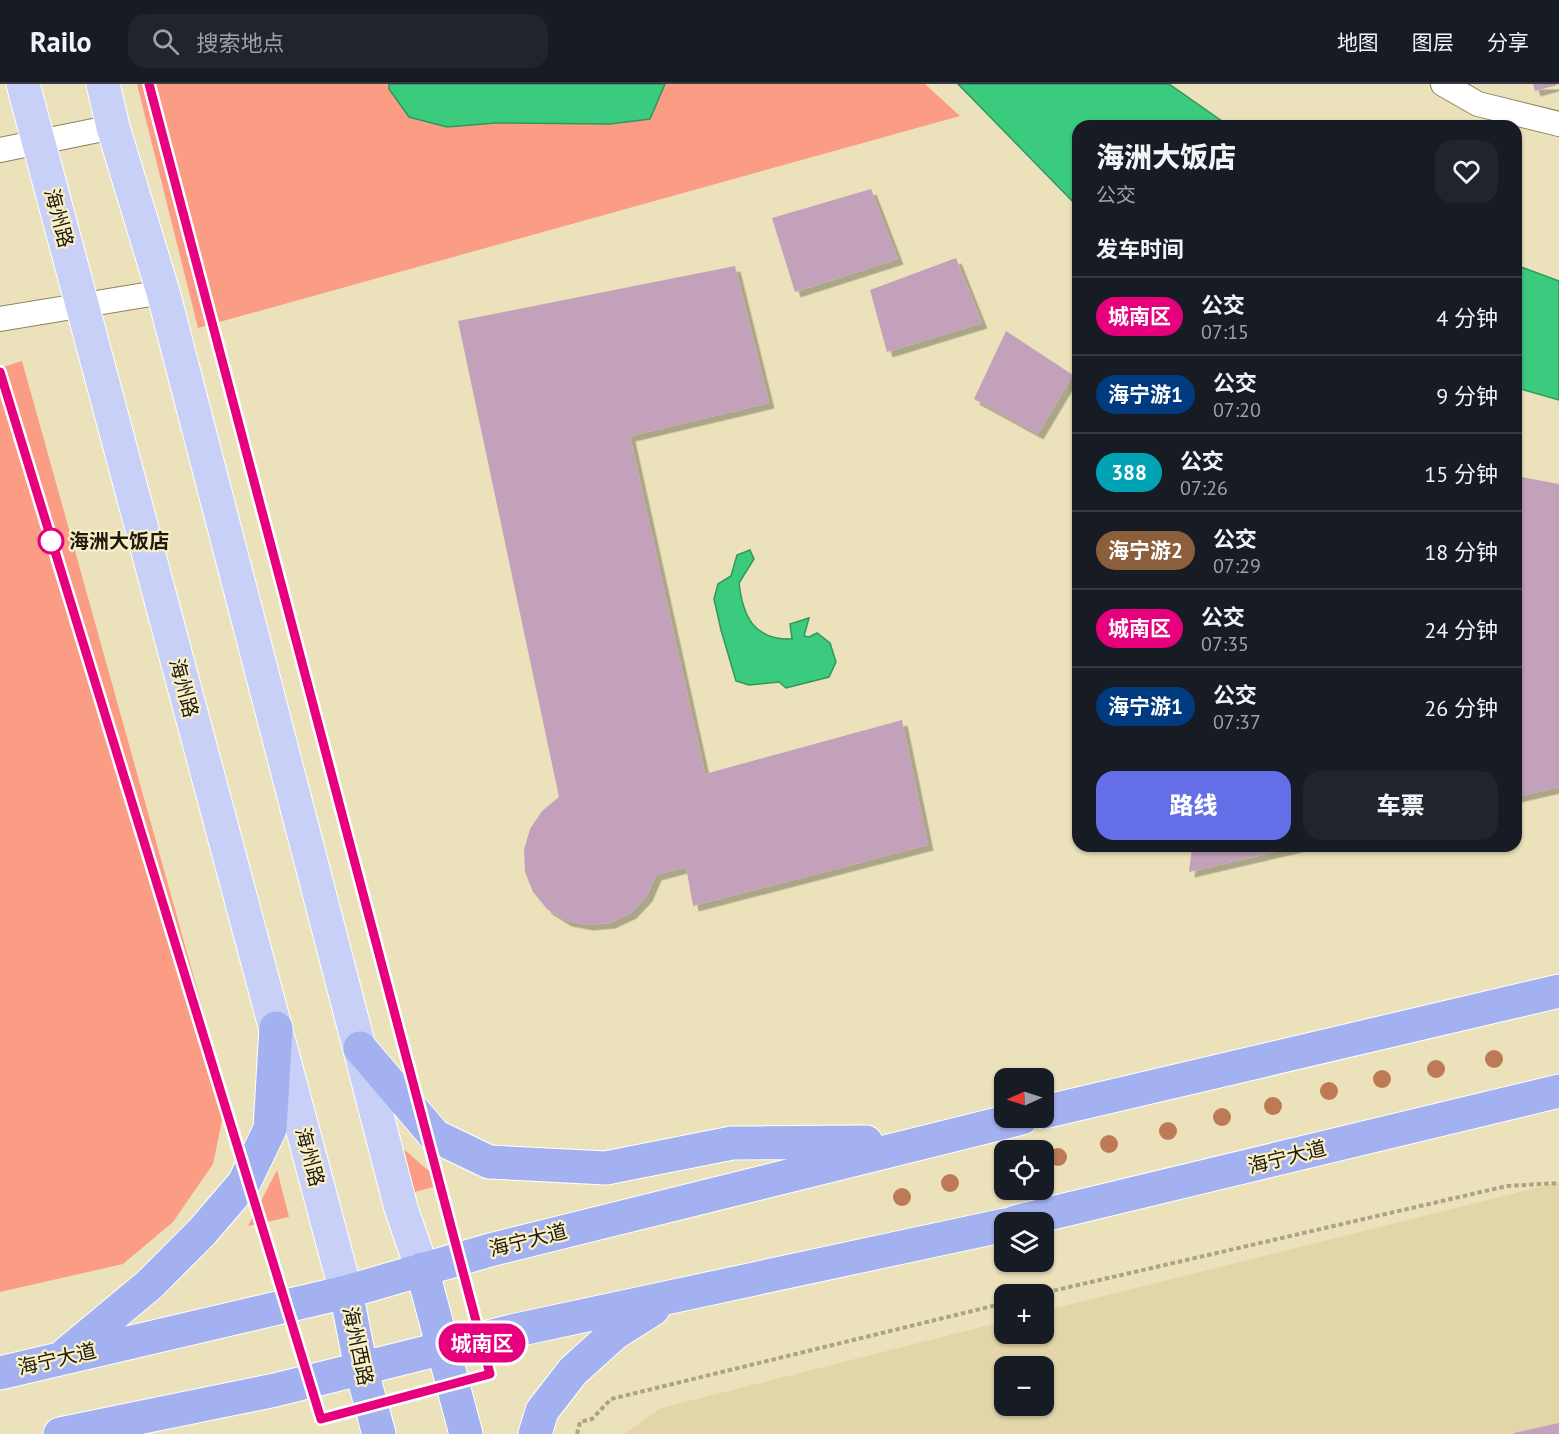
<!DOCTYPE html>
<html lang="zh">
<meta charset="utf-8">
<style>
:root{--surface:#171b24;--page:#20242c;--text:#f1f3f6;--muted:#9ea1a6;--line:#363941;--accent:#646fe7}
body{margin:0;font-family:"PT Sans","Noto Sans SC",sans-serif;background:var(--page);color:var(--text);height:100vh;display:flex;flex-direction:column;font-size:22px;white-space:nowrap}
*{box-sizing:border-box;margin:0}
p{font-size:20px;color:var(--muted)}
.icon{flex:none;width:33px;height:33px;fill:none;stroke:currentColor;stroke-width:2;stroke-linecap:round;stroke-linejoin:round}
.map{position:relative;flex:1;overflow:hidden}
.side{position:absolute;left:1072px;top:36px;width:450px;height:732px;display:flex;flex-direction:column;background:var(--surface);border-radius:18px;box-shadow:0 2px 4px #0004}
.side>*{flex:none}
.badge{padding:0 12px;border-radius:20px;font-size:21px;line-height:39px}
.needle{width:39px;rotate:267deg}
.fabs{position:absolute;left:994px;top:984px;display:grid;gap:12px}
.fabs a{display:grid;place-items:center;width:60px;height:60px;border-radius:12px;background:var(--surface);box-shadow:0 2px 4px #0004;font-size:30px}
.map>.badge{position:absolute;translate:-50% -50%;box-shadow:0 0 0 3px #fff}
h2{padding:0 24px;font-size:22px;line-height:54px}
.round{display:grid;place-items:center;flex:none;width:63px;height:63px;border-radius:18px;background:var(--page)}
.summary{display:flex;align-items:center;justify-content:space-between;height:102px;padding:0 24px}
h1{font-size:28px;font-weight:800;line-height:45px}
.cta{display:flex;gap:12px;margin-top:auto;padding:12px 24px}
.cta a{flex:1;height:69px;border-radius:18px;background:var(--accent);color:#fff;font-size:24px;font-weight:800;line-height:69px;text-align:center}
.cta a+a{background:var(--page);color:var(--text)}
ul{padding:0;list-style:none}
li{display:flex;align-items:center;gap:18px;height:78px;padding:0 24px;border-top:2px solid var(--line)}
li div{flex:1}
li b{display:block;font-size:22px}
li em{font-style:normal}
li .badge{min-width:66px;font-weight:700;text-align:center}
header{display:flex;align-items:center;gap:36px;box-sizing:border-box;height:84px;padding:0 30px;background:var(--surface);border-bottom:2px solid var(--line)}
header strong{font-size:28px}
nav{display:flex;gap:33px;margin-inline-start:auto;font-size:21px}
.search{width:420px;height:54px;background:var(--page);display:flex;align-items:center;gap:15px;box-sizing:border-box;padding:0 21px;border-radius:18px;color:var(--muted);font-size:22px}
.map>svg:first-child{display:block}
</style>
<header>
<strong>Railo</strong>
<div class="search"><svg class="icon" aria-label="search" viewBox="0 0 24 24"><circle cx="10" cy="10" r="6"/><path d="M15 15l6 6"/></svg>搜索地点</div>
<nav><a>地图</a><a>图层</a><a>分享</a></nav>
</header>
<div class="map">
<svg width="1559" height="1350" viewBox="0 0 1559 1350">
<defs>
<filter id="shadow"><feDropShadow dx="5.5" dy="5.5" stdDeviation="0" flood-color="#0004"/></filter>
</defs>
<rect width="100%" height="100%" fill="#ebe2bb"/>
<path fill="#e2d6a9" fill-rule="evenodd" d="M1559 1098V1350H624L661 1324 1005 1237V1250H1044V1227ZM1005 1282H1044V1322H1005Z"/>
<path fill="#fa9d84" d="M137 0H925L960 32 198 244Z
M22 277 227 1012 213 1080 173 1138 123 1180 0 1208V284Z
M393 1056 444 1100 408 1110Z
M277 1086 289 1133 248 1142Z"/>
<path fill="#3acb7f" stroke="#32965c" stroke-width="1.5" d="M389 0H665L650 35 610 40 496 39 447 43 409 33 389 5Z
M958 0H1169L1229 42H1078V123Z
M1516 181 1559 197V316L1517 304Z
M750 466 754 475 739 499C743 533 754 556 792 555L790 540 809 534 804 552 809 553 817 549 830 559 836 578 829 593 786 604 779 598 749 601 736 597 721 546 714 515 718 500 731 492 737 471Z"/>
<path fill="#c3a1ba" filter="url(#shadow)" d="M1533 0H1556L1557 1 1535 7Z
M871 105 898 175 795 208 772 134Z
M956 174 982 239 887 268 870 206Z
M735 182 769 319 630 352 705 690 902 636 928 761 693 822 686 783 656 791 647 812 631 829 610 839 588 841 566 837 547 825 533 808 525 788 524 766 530 745 542 727 559 713 458 237Z
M1006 247 1073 291 1038 350 974 315Z
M1516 392 1559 400V703L1516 713Z
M1192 762H1297V763L1189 788Z
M1559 1339V1350H1514V1349Z"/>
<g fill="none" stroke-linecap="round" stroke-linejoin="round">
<g stroke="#8c835f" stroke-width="26">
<path id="street" d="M1443 0 1478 20 1559 40
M0 66 113 43
M0 235 163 208"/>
</g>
<g stroke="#fff" stroke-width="35">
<path id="primary" d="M23 0 346 1208
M103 0 113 43 163 208 401 1124 422 1185"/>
</g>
<g stroke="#fff" stroke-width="35">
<path id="highway" d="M360 964 435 1052 489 1078 606 1084 732 1059 866 1058
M1044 1028 1559 907
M1015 1138 1559 1007
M422 1185 466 1350
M346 1208 361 1284 379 1350
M66 1270 149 1201 202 1148 244 1099 270 1045 276 944
M0 1289 346 1208 490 1166 1022 1034
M60 1350 275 1306 512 1247 1005 1141
M535 1350 542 1327 573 1287 615 1249 653 1225"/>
</g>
<path stroke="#aba384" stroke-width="4" stroke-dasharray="4.5 3" stroke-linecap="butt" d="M1039 1210 1507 1102 1559 1099
M577 1350 580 1338 592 1335 611 1315 1005 1219"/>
<use href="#street" stroke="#fff" stroke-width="24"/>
<use href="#primary" stroke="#c8d0f7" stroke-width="33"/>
<use href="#highway" stroke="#a4b1f1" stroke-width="33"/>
</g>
<g fill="#bd7a54">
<circle cx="1494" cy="975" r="9"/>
<circle cx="1436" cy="985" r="9"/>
<circle cx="1382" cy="995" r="9"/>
<circle cx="1329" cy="1007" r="9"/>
<circle cx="1273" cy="1022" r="9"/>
<circle cx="1222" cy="1033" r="9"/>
<circle cx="1168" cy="1047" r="9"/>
<circle cx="1109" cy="1060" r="9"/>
<circle cx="1058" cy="1073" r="9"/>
<circle cx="950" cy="1099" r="9"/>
<circle cx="902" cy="1113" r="9"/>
</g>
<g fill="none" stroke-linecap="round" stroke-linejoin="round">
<g stroke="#fff" stroke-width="14">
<path id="line" d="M0 288 321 1335 490 1290 149 0"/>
</g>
<use href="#line" stroke="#e6007e" stroke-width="9"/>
</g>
<circle fill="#fff" stroke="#e6007e" stroke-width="3" cx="51" cy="457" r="12"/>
<g text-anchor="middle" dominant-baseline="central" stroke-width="4.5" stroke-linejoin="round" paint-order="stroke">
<g font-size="20" fill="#1e1a0c" stroke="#f8efc8">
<text transform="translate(59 134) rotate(75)">海州路</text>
<text transform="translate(184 604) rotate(75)">海州路</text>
<text transform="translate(310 1073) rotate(75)">海州路</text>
<text transform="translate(1287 1073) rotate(-14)">海宁大道</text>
<text transform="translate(528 1156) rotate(-14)">海宁大道</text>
<text transform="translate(358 1262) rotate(78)">海州西路</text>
<text transform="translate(57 1275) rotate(-13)">海宁大道</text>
</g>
<g font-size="20" font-weight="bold" fill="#1e1a0c" stroke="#f8efc8" text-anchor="start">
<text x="69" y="457">海洲大饭店</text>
</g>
</g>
</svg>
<div class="fabs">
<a><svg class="needle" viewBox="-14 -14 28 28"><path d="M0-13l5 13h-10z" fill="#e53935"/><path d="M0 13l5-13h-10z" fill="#9ea1a6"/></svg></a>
<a><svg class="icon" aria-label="locate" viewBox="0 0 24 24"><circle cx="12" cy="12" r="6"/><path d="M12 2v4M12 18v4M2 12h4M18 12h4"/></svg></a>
<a><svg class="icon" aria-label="layers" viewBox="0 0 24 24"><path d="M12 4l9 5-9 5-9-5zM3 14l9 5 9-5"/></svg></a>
<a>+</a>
<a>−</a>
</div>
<b class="badge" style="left:482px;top:1259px;background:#e6007e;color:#fff">城南区</b>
<section class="side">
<div class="summary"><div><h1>海洲大饭店</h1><p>公交</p></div><a class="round"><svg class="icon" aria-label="heart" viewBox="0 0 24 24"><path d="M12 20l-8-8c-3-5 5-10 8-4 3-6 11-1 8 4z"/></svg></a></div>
<h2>发车时间</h2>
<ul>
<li><span class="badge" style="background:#e6007e;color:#fff">城南区</span><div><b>公交</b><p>07:15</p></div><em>4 分钟</em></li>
<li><span class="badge" style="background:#003b80;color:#fff">海宁游1</span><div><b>公交</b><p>07:20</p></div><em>9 分钟</em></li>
<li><span class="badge" style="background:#00a3b4;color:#fff">388</span><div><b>公交</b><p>07:26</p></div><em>15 分钟</em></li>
<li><span class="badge" style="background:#8b5e3c;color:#fff">海宁游2</span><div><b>公交</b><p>07:29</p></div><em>18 分钟</em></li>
<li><span class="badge" style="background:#e6007e;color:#fff">城南区</span><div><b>公交</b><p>07:35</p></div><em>24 分钟</em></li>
<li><span class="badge" style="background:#003b80;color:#fff">海宁游1</span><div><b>公交</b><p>07:37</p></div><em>26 分钟</em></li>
</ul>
<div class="cta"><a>路线</a><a>车票</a></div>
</section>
</div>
